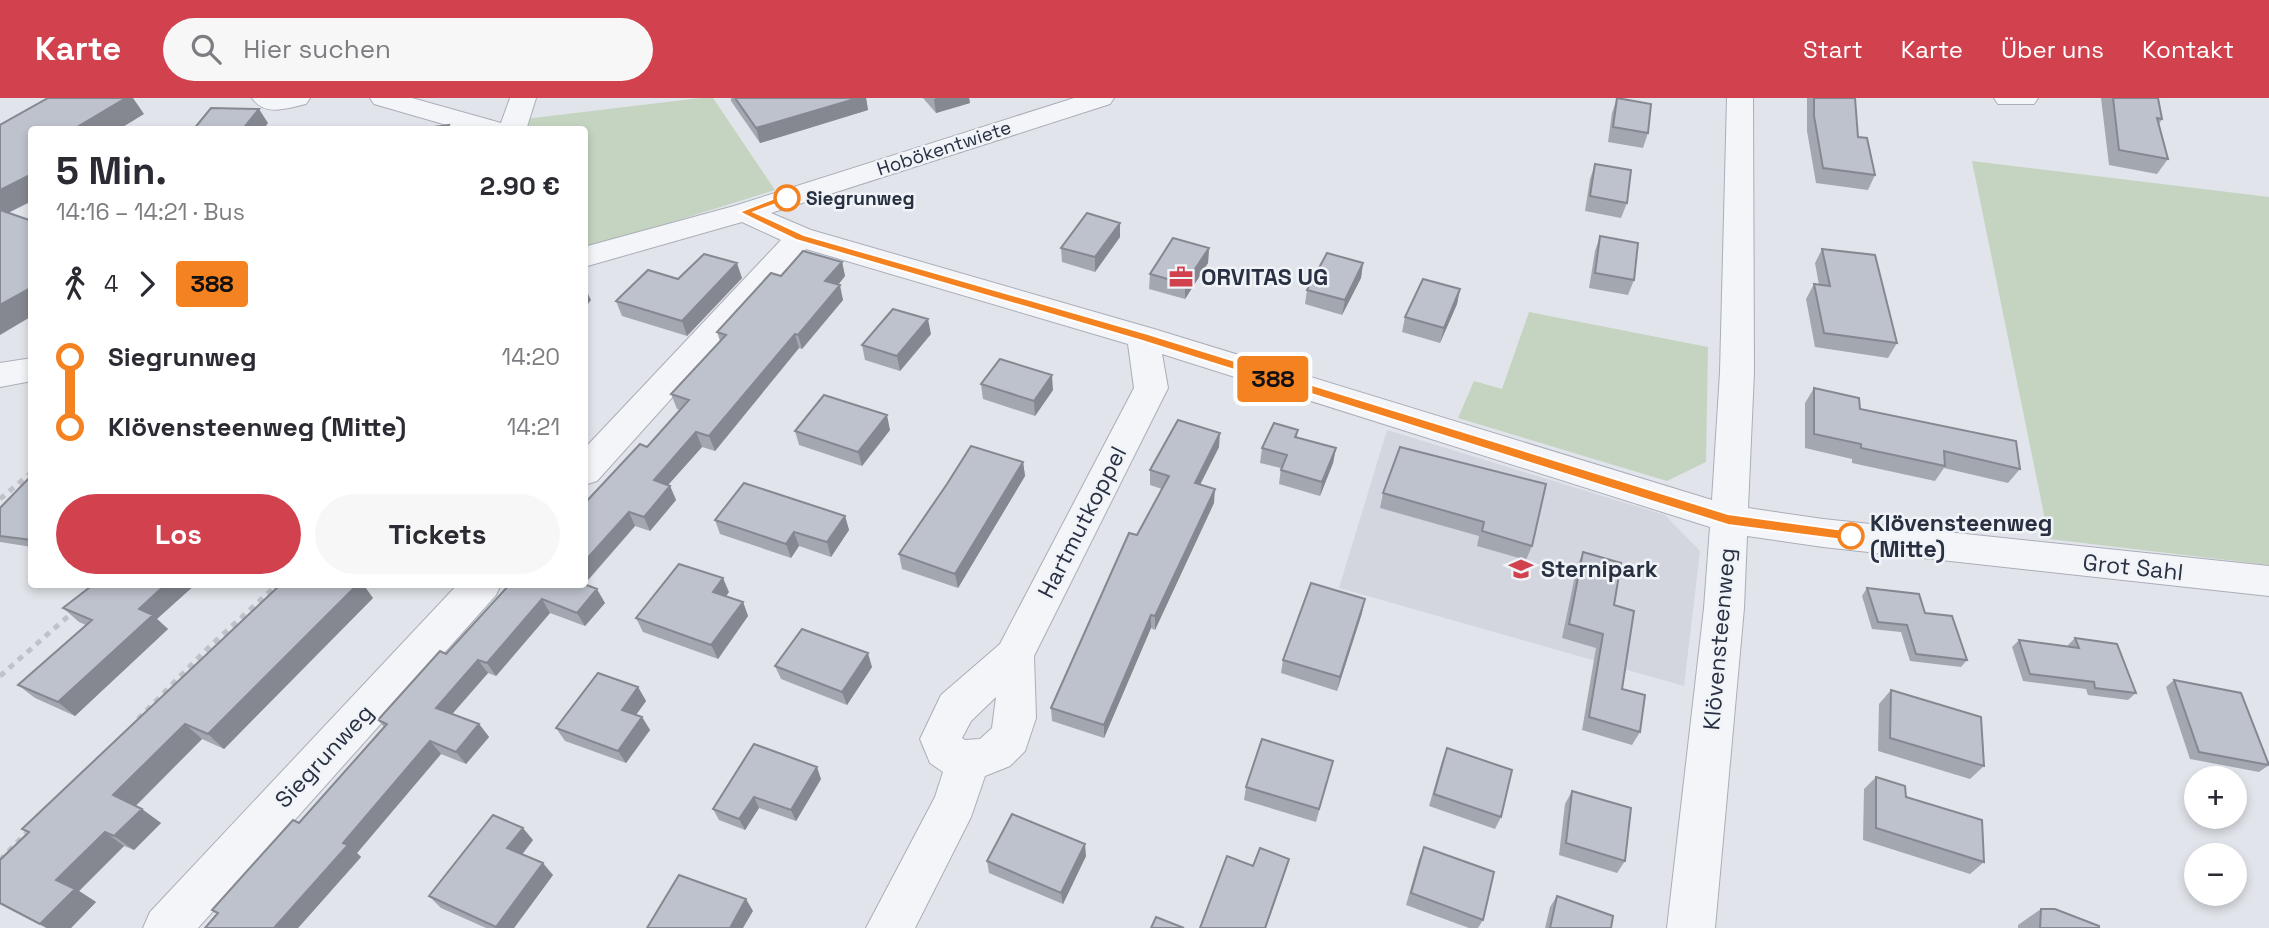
<!DOCTYPE html>
<html lang="de">
<meta charset="utf-8">
<style>
:root{--surface:#fff;--page:#f7f7f7;--text:#2b2b33;--muted:#7c7c81;--accent:#d2424e}
body{margin:0;font-family:"Space Grotesk",sans-serif;background:var(--page);color:var(--text);height:100vh;display:flex;flex-direction:column;font-size:26px;white-space:nowrap}
*{box-sizing:border-box;margin:0}
p{font-size:23px;color:var(--muted)}
.icon{flex:none;width:38px;height:38px;fill:none;stroke:currentColor;stroke-width:2;stroke-linecap:round;stroke-linejoin:round}
.map{position:relative;flex:1;overflow:hidden}
.side{position:absolute;left:28px;top:28px;width:560px;height:462px;display:flex;flex-direction:column;background:var(--surface);border-radius:7px;box-shadow:0 4px 10px #0003}
.side>*{flex:none}
.badge{padding:0 14px;border-radius:5px;font-size:24px;line-height:46px}
.buttons{position:absolute;left:2184px;top:668px;display:grid;gap:14px}
.buttons a{display:grid;place-items:center;width:63px;height:63px;border-radius:50%;background:var(--surface);box-shadow:0 4px 10px #0003;font-size:35px}
.map>.badge{position:absolute;translate:-50% -50%;box-shadow:0 0 0 4px #fff}
.legs{display:flex;align-items:center;gap:10px;height:77px;padding:0 28px;font-size:23px}
.legs p{margin-inline-start:auto}
.head{display:flex;align-items:center;justify-content:space-between;height:119px;padding:0 28px}
h1{font-size:38px;font-weight:700;line-height:52px}
.button{display:flex;gap:14px;margin-top:auto;padding:14px 28px}
.button a{flex:1;height:80px;border-radius:42px;background:var(--accent);color:#fff;font-size:28px;font-weight:700;line-height:80px;text-align:center}
.button a+a{background:var(--page);color:var(--text)}
ul{padding:0 28px;list-style:none}
li{display:flex;align-items:center;gap:24px;height:70px;font-size:26px}
li i{display:grid;place-items:center;width:10px;height:100%;margin:0 9px;background:currentColor}
li i::after{content:'';width:18px;height:18px;margin:-9px;border:5px solid;border-radius:50%;background:var(--surface)}
li p{margin-inline-start:auto}
li:first-child i{background:linear-gradient(#0000 50%,currentColor 0)}
li:last-child i{background:linear-gradient(currentColor 50%,#0000 0)}
header{display:flex;align-items:center;gap:42px;box-sizing:border-box;height:98px;padding:0 35px;background:var(--accent);color:#fff}
header strong{font-size:33px}
nav{display:flex;gap:38px;margin-inline-start:auto;font-size:24px}
.search{width:490px;height:63px;background:var(--page);display:flex;align-items:center;gap:18px;box-sizing:border-box;padding:0 24px;border-radius:38px;color:var(--muted);font-size:26px}
.map>svg:first-child{display:block}
</style>
<header>
<strong>Karte</strong>
<div class="search"><svg class="icon" aria-label="search" viewBox="0 0 24 24"><circle cx="10" cy="10" r="6"/><path d="M15 15l6 6"/></svg>Hier suchen</div>
<nav><a>Start</a><a>Karte</a><a>Über uns</a><a>Kontakt</a></nav>
</header>
<div class="map">
<svg width="2269" height="830" viewBox="0 0 2269 830">
<rect width="100%" height="100%" fill="#e1e4ea"/>
<path fill="#d3d6df" d="M1387 332 1665 417 1700 453 1684 588 1339 490Z"/>
<path fill="#c5d4c1" d="M700 0H713L775 92 585 151 584 32H524L525 21Z
M1972 63 2269 99V467L2049 441Z
M1529 214 1708 249 1706 364 1667 383 1458 320 1474 283 1502 291Z"/>
<g fill="none" stroke-linecap="round" stroke-linejoin="round">
<g stroke="#aaaeb8" stroke-width="2">
<path id="minor" d="M252 0H310L306 6C287 10 265 19 252 0Z
M370 0H412L501 25 510 0H536L526 32H464L374 6Z
M1074 0H1114L1110 6 771 115 811 132 1154 231 1712 402 1720 274 1727 0H1753L1754 274 1748 410 1823 421 2269 468V498L1823 449 1747 438 1744 510 1715 830H1667L1704 510 1710 429 1162 256 1168 290 1034 558 1036 620 1025 653 1010 668 985 678 971 719 915 830H866L935 699 943 674 930 665 920 641 941 597 1000 546 1134 290 1128 246 806 151 597 383 584 387V351L781 142 742 124 584 169V149L734 108ZM996 599 992 630 980 641 965 642 962 640 971 623Z
M1994 0H2038L2034 6H1998Z
M32 260V283L0 289V265Z
M458 486H501L496 497 198 830H143L150 814Z"/>
</g>
<path stroke="#bfc2c9" stroke-width="5" stroke-dasharray="6 6" stroke-linecap="butt" d="M0 401 32 374
M0 578 73 514
M138 621 209 549 278 486
M0 762 31 730"/>
<use href="#minor" fill="#f4f5f8" fill-rule="evenodd"/>
</g>
<path fill="#a3a7b0" d="M731 0H866L868 12 760 45 731 3Z
M923 0H969L970 5 936 15Z
M1617 0 1648 35 1643 50 1608 44 1612 15Z
M1807 0H1855L1858 39 1875 77 1868 92 1816 85 1807 33Z
M2101 0H2158L2162 21 2159 26 2168 61 2157 76 2109 67Z
M1595 66 1627 105 1621 120 1585 113 1590 81Z
M1600 138 1634 182 1628 197 1589 190 1595 153Z
M1120 139 1095 174 1062 164 1061 150Z
M1209 150 1208 165 1185 201 1149 191 1150 176Z
M1822 151 1897 245 1888 260 1815 249 1806 201 1814 186 1819 187 1815 165Z
M842 164 845 178 838 187 843 202 802 251 799 250 715 353 702 349 668 387 670 388 676 402 650 433 635 428 585 486 605 505 585 528 550 515 496 578 488 575 452 616 479 626 489 639 466 666 441 656 357 755 361 759 298 830H205L217 816 212 812 299 725 384 629 378 622 446 556 647 349 680 312 677 311 671 296 720 243 717 234 781 178Z
M1363 165 1361 180 1342 217 1305 206 1307 192Z
M742 180 687 238 622 218 616 203 678 181Z
M1460 191 1457 206 1440 245 1402 234 1405 219Z
M931 236 900 273 865 262 862 247Z
M981 286 1053 292 1035 318 983 301Z
M1814 290 1860 311 2020 371 2008 385 1944 370 1935 383 1852 365V361L1805 350V305Z
M890 332 862 368 799 347 795 333Z
M1298 332 1297 339 1336 350 1333 365 1320 398 1279 386 1281 370 1260 365 1262 350Z
M1219 349 1200 386 1214 405 1155 532 1151 530 1104 640 1052 623 1051 610 1137 437 1162 391 1150 387V372Z
M1400 349 1532 448 1526 462 1477 448 1479 438 1380 410 1383 395Z
M1023 364 1025 378 958 490 902 471 899 456 947 386Z
M32 377V449L0 444V410Z
M845 418 849 432 831 459 799 448 791 460 720 436 715 422Z
M1583 454 1614 507 1622 591 1640 634 1632 647 1582 632 1596 550 1562 540 1577 468Z
M1867 490 1925 515 1967 562 1961 569 1910 563 1901 534 1872 531 1862 498Z
M729 494 726 498 743 504 748 518 718 561 643 534 636 520Z
M373 500 224 651 202 641 136 708 161 725 134 752 124 748 79 793 96 804 71 830H46L0 806V762L29 735 22 731Z
M63 510 157 521 168 531 75 618 35 600 18 587 86 527 79 524Z
M1362 515 1337 593 1281 575 1283 562Z
M2075 540 2136 595 2128 602 2088 597 2086 591 2023 583 2012 549 2019 542 2068 549V547Z
M775 568 872 569 847 607 781 581Z
M2174 582 2269 667 2259 674 2190 661 2166 589Z
M638 589 646 603 636 617 642 619 650 632 626 665 565 643 556 630Z
M1891 592 1984 668 1970 681 1878 653 1879 606Z
M754 646 821 681 796 723 759 710 745 732 719 722 713 711Z
M1447 650 1501 719 1495 731 1429 708 1442 663Z
M1333 663 1316 724 1244 702 1246 689Z
M1876 679 1906 699 1984 764 1970 776 1863 742 1864 691Z
M1572 693 1625 763 1617 775 1559 757 1565 706Z
M533 742 522 757 553 777 514 830H486L441 810 429 798Z
M1424 749 1483 822 1478 830H1469L1406 807 1419 761Z
M1086 758 1063 806 989 775 987 763Z
M1557 798 1611 830H1545L1550 809Z
M2041 811 2099 830H2018V827Z"/>
<path fill="#858890" d="M126 0H133L144 16 118 32H72Z
M858 0H866L868 12 760 45 756 30Z
M937 0H969L970 5 936 15 934 1Z
M259 11 268 25 263 32H242Z
M32 76V103L0 119V92Z
M1120 125V139L1095 174V159Z
M1209 150 1208 165 1185 201V186Z
M842 164 845 178 829 198 825 183Z
M737 165 742 180 687 238 682 223Z
M1363 165 1361 180 1342 217 1345 202Z
M840 187 843 202 802 251 798 237Z
M584 188 591 202 584 211Z
M32 189V218L0 237V207Z
M1460 191 1457 206 1440 245 1444 230Z
M928 221 931 236 900 273 897 258Z
M795 236 799 250 715 353 709 338Z
M1052 277 1053 292 1035 318 1034 303Z
M887 317 890 332 862 368 858 354Z
M696 334 702 349 660 396 654 382Z
M1220 335 1219 349 1194 399 1195 385Z
M1336 350 1333 365 1320 398 1322 384Z
M1023 364 1025 378 958 490 955 476Z
M670 388 676 402 650 433 644 419Z
M1215 391 1214 405 1155 532V518Z
M629 414 635 428 584 486V464Z
M845 418 849 432 831 459 827 444Z
M794 434 799 448 791 460 786 446Z
M723 480 729 494 719 508 713 494Z
M166 486H196L157 521 168 531 75 618 58 604 139 511Z
M358 486H363L373 500 224 651 208 636Z
M597 491 605 505 585 528 577 515Z
M542 501 550 515 496 578 487 565Z
M1365 501 1362 515 1337 593 1340 579Z
M743 504 748 518 718 561 711 547Z
M1151 517V530L1104 640V627Z
M868 555 872 569 847 607 842 594Z
M478 562 488 575 447 622 436 610Z
M638 589 646 603 630 625 622 612Z
M642 619 650 632 626 665 618 653Z
M185 626 202 641 132 711 113 697Z
M479 626 489 639 466 666 456 654Z
M430 643 441 656 357 755 361 759 298 830H274L343 745Z
M817 669 821 681 796 723 791 712Z
M754 699 759 710 745 732 739 721Z
M142 711 161 725 134 752 114 738Z
M523 730 533 742 517 762 507 750Z
M105 734 124 748 79 793 96 804 71 830H47L40 826 56 782Z
M1085 746 1086 758 1063 806 1061 795Z
M1289 761 1286 772 1266 830H1265Z
M543 765 553 777 514 830H497L496 829Z
M746 801 753 813 743 830H730Z"/>
<path fill="#bec2cd" stroke="#858890" stroke-width="2" d="M48 0H126L72 32H32V76L0 92V27Z
M735 0H858L756 30Z
M1617 0 1651 6 1648 35 1613 29Z
M1814 0H1855L1858 39 1867 40 1875 77 1823 70 1814 18Z
M2113 0H2158L2162 21 2157 20 2168 61 2119 52Z
M211 10 259 11 242 32H193Z
M449 27 447 32H411Z
M1595 66 1631 72 1627 105 1590 98Z
M0 112 32 123V189L0 207Z
M1087 115 1120 125 1095 159 1061 150Z
M1600 138 1638 145 1634 182 1595 175Z
M1173 140 1209 150 1185 186 1150 176Z
M1822 151 1875 157 1897 245 1824 235 1814 186 1830 188Z
M803 153 842 164 825 183 840 187 798 237 795 236 709 338 696 334 654 382 670 388 644 419 629 414 584 464V406L640 346 647 349 689 302 671 296 726 237 717 234 771 175 781 178Z
M1327 155 1363 165 1345 202 1307 192Z
M704 156 737 165 682 223 616 203 648 172 678 181Z
M1423 181 1460 191 1444 230 1405 219Z
M893 211 928 221 897 258 862 247Z
M1000 261 1052 277 1034 303 981 286Z
M1814 290 1859 300 1860 311 2016 343 2020 371 1944 353 1945 368 1861 350V346L1814 336Z
M824 297 887 317 858 354 795 333Z
M1178 322 1220 335 1195 385 1215 391 1155 518 1151 517 1104 627 1051 610 1129 435 1137 437 1169 378 1150 372Z
M1274 325 1298 332 1295 339 1336 350 1322 384 1281 372 1287 357 1262 350Z
M971 348 1023 364 955 476 899 456 947 386Z
M1400 349 1546 386 1532 448 1482 433 1484 424 1383 395Z
M32 377V442L0 438V410Z
M744 385 845 418 827 444 794 434 786 446 715 422Z
M1583 454 1621 465 1614 507 1634 513 1622 591 1645 597 1640 634 1589 619 1603 536 1569 526Z
M679 466 723 480 713 494 743 504 711 547 636 520Z
M1311 485 1365 501 1340 579 1283 562Z
M94 486H166L139 511 153 517 58 604 18 587 92 522 63 510Z
M281 486H358L208 636 185 626 113 697 142 711 114 738 105 734 56 782 75 791 40 826 0 805V762L29 734 22 731Z
M510 486H584L597 491 577 515 542 501 487 565 478 562 436 610 479 626 456 654 430 643 343 745 348 747 274 830H205L218 815 212 812 293 722 299 725 387 626 378 622 440 553 446 556Z
M1867 490 1919 496 1925 515 1952 518 1967 562 1916 556 1907 527 1878 524Z
M802 531 868 555 842 594 775 568Z
M2075 540 2117 546 2136 595 2095 590 2094 584 2030 576 2019 542 2079 550Z
M598 575 638 589 622 612 642 619 618 653 556 630Z
M2174 582 2241 595 2269 667 2199 654Z
M1891 592 1981 619 1984 668 1890 640Z
M1262 641 1333 663 1319 711 1246 689Z
M754 646 817 669 791 712 754 699 739 721 713 711Z
M1447 650 1512 672 1501 719 1434 696Z
M1876 679 1905 688 1906 699 1982 722 1984 764 1876 730Z
M1572 693 1631 710 1625 763 1566 745Z
M1012 716 1085 746 1061 795 987 763Z
M493 717 523 730 507 750 543 765 496 829 429 798Z
M1424 749 1494 774 1483 822 1411 795Z
M1260 750 1289 761 1265 830H1200L1227 758 1253 768Z
M679 777 746 801 730 830H647Z
M1557 798 1613 818 1611 830H1550Z
M2041 811H2055L2099 828V830H2040Z
M1156 819 1184 830H1151Z"/>
<path fill="#f58220" stroke="#fff" stroke-width="2" d="M783 97 793 100 754 114 804 137 1148 236 1728 416 1851 433 1857 438 1851 443 1728 427 1139 242 796 142 739 114Z"/>
<defs>
<g id="office-bare" transform="scale(1.89)"><path d="M-6-3h4V-5.5h4V-3h4V5H-6ZM-1-4.5V-3h2v-1.5ZM-6 0V1H6V0Z" fill="#d2424e" stroke="#f0f3f7" stroke-width="2.5" paint-order="stroke"/></g>
<g id="school-bare" transform="scale(1.89)"><path d="M0-5L7-2L0 1L-7-2ZM-4 1L0 2.5L4 1V4Q0 6-4 4Z" fill="#d2424e" stroke="#f0f3f7" stroke-width="2.5" paint-order="stroke"/></g>
</defs>
<g fill-rule="evenodd">
<use href="#office-bare" x="1181" y="179"/>
<use href="#school-bare" x="1521" y="471"/>
</g>
<g fill="#fff" stroke="#f58220" stroke-width="3.5">
<circle cx="787" cy="100" r="12"/>
<circle cx="1851" cy="438" r="12"/>
</g>
<g text-anchor="middle" dominant-baseline="central" stroke-width="5" stroke-linejoin="round" paint-order="stroke">
<g font-size="19" fill="#283042" stroke="#f0f3f7">
<text transform="translate(944 50) rotate(-18)">Hobökentwiete</text>
</g>
<g font-size="19" font-weight="bold" fill="#283042" stroke="#f0f3f7" text-anchor="start">
<text x="806" y="100">Siegrunweg</text>
</g>
<g font-size="23" font-weight="bold" fill="#283042" stroke="#f0f3f7" text-anchor="start">
<text x="1201" y="179">ORVITAS UG</text>
<text x="1541" y="471">Sternipark</text>
</g>
<g font-size="23" fill="#283042" stroke="#f0f3f7">
<text transform="translate(1082 424) rotate(-63)">Hartmutkoppel</text>
<text transform="translate(2133 469) rotate(6)">Grot Sahl</text>
<text transform="translate(1719 541) rotate(-85)">Klövensteenweg</text>
<text transform="translate(324 658) rotate(-47)">Siegrunweg</text>
</g>
<g font-size="23" font-weight="bold" fill="#283042" stroke="#f0f3f7" text-anchor="start">
<text x="1870" y="425">Klövensteenweg<tspan x="1870" dy="26">(Mitte)</tspan></text>
</g>
</g>
</svg>
<div class="buttons">
<a>+</a>
<a>−</a>
</div>
<b class="badge" style="left:1273px;top:281px;background:#f58220;color:#111">388</b>
<section class="side">
<div class="head"><div><h1>5 Min.</h1><p>14:16 – 14:21 · Bus</p></div><b>2.90 €</b></div>
<div class="legs"><svg class="icon" aria-label="walk" viewBox="0 0 24 24"><circle cx="13" cy="4" r="2"/><path d="M13 8l-2 6 4 7M11 14l-3 7M7 12l3-4h3l4 4"/></svg>4<svg class="icon" aria-label="forward" viewBox="0 0 24 24"><path d="M9 5l7 7-7 7"/></svg><b class="badge" style="background:#f58220;color:#111">388</b></div>
<ul>
<li><i style="color:#f58220"></i><b>Siegrunweg</b><p>14:20</p></li>
<li><i style="color:#f58220"></i><b>Klövensteenweg (Mitte)</b><p>14:21</p></li>
</ul>
<div class="button"><a>Los</a><a>Tickets</a></div>
</section>
</div>
